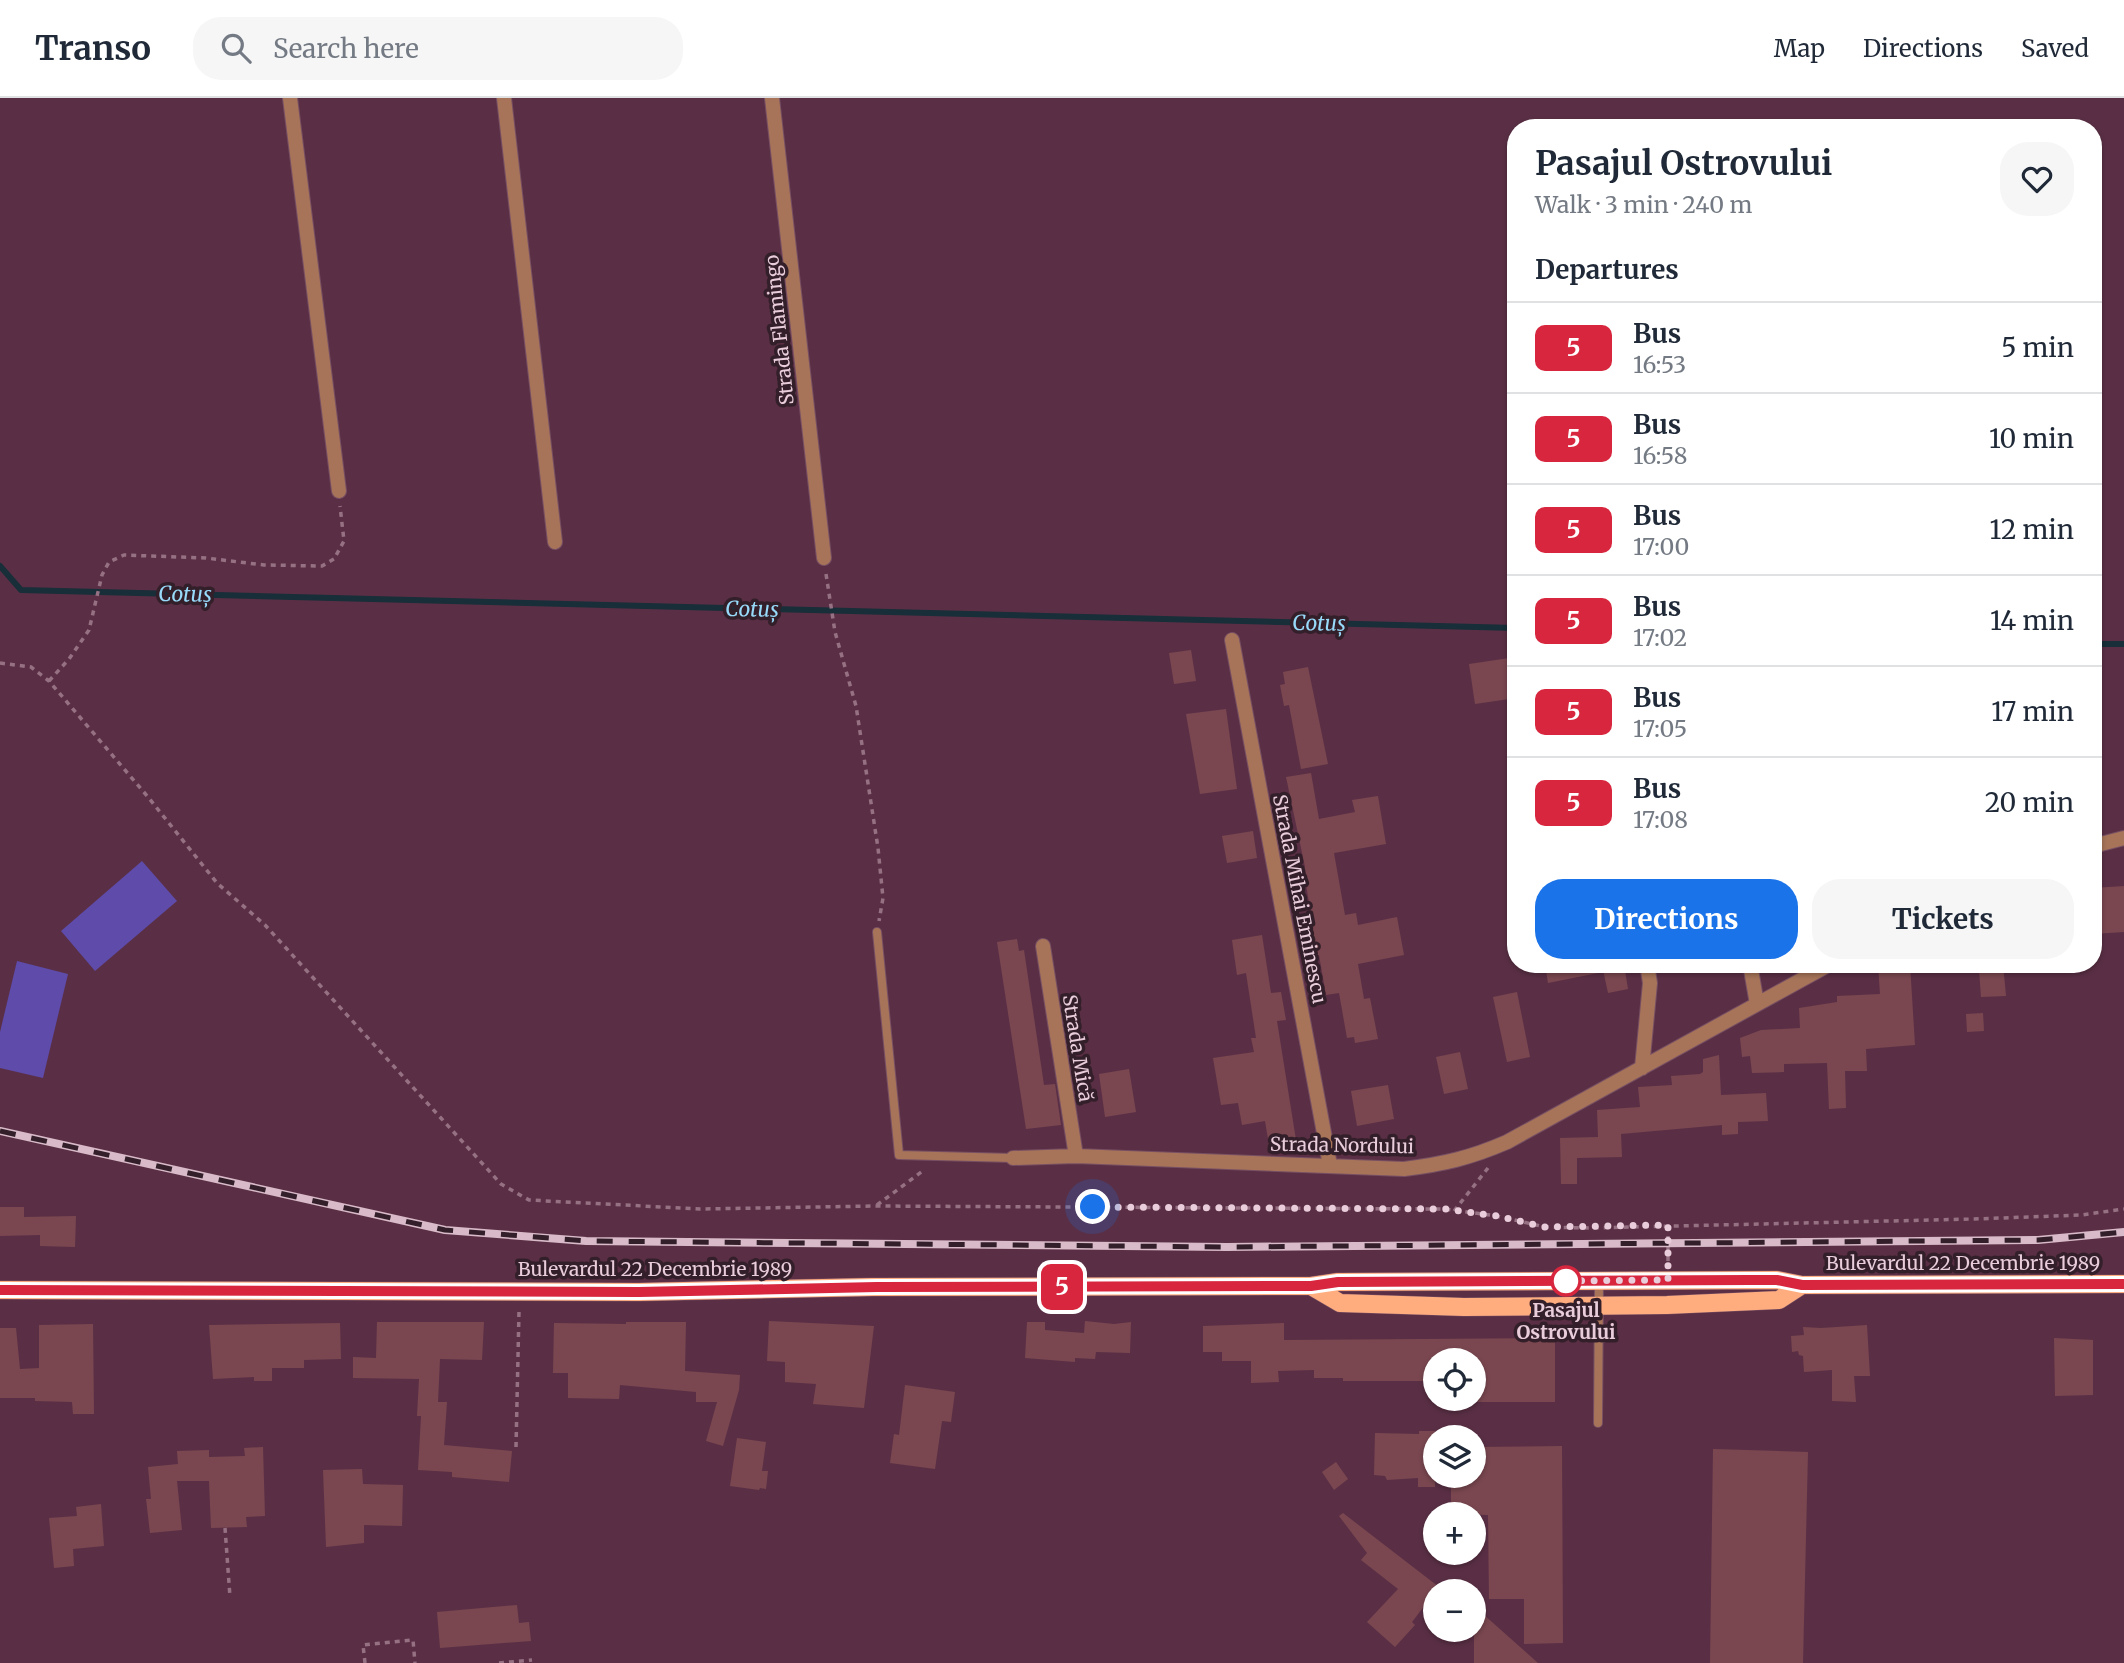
<!DOCTYPE html>
<meta charset="utf-8">
<style>
:root{--surface:#fff;--page:#f6f6f7;--text:#1f2937;--muted:#747a83;--line:#e0e1e3;--accent:#1a73e8}
body{margin:0;font-family:Merriweather,serif;background:var(--page);color:var(--text);height:100vh;display:flex;flex-direction:column;font-size:26px;white-space:nowrap}
*{box-sizing:border-box;margin:0}
p{font-size:23px;color:var(--muted)}
.icon{flex:none;width:38px;height:38px;fill:none;stroke:currentColor;stroke-width:2;stroke-linecap:round;stroke-linejoin:round}
.map{position:relative;flex:1;overflow:hidden}
.details{position:absolute;left:1507px;top:21px;width:595px;height:854px;display:flex;flex-direction:column;background:var(--surface);border-radius:28px;box-shadow:0 2px 5px #0004}
.details>*{flex:none}
.badge{padding:0 14px;border-radius:10px;font-size:24px;line-height:46px}
.fabs{position:absolute;left:1423px;top:1250px;display:grid;gap:14px}
.fabs a{display:grid;place-items:center;width:63px;height:63px;border-radius:50%;background:var(--surface);box-shadow:0 2px 5px #0004;font-size:35px}
.you{position:absolute;width:35px;height:35px;margin:-18px;border:5px solid #fff;border-radius:50%;background:#1a73e8;box-shadow:0 0 0 10px #1a73e833}
.map>.badge{position:absolute;translate:-50% -50%;box-shadow:0 0 0 4px #fff}
h2{padding:0 28px;font-size:26px;line-height:63px}
.round{display:grid;place-items:center;flex:none;width:74px;height:74px;border-radius:28px;background:var(--page)}
.overview{display:flex;align-items:center;justify-content:space-between;height:119px;padding:0 28px}
h1{font-size:33px;font-weight:700;line-height:52px}
.button{display:flex;gap:14px;margin-top:auto;padding:14px 28px}
.button a{flex:1;height:80px;border-radius:28px;background:var(--accent);color:#fff;font-size:28px;font-weight:700;line-height:80px;text-align:center}
.button a+a{background:var(--page);color:var(--text)}
ul{padding:0;list-style:none}
li{display:flex;align-items:center;gap:21px;height:91px;padding:0 28px;border-top:2px solid var(--line)}
li div{flex:1}
li b{display:block;font-size:26px}
li em{font-style:normal}
li .badge{min-width:77px;font-weight:700;text-align:center}
header{display:flex;align-items:center;gap:42px;box-sizing:border-box;height:98px;padding:0 35px;background:var(--surface);border-bottom:2px solid var(--line)}
header strong{font-size:33px}
nav{display:flex;gap:38px;margin-inline-start:auto;font-size:24px}
.search{width:490px;height:63px;background:var(--page);display:flex;align-items:center;gap:18px;box-sizing:border-box;padding:0 24px;border-radius:28px;color:var(--muted);font-size:26px}
.map>svg:first-child{display:block}
</style>
<header>
<strong>Transo</strong>
<div class="search"><svg class="icon" aria-label="search" viewBox="0 0 24 24"><circle cx="10" cy="10" r="6"/><path d="M15 15l6 6"/></svg>Search here</div>
<nav><a>Map</a><a>Directions</a><a>Saved</a></nav>
</header>
<div class="map">
<svg width="2124" height="1565" viewBox="0 0 2124 1565">
<rect width="100%" height="100%" fill="#5a2f45"/>
<path fill="#5e4baa" d="M142 763 177 803 95 873 61 833Z
M17 863 68 876 43 980 0 970V934Z"/>
<g fill="none" stroke-linecap="round" stroke-linejoin="round">
<path stroke="#182e38" stroke-width="6" d="M0 468 21 492 1516 530
M2093 546H2124"/>
</g>
<path fill="#7a4750" d="M1191 552 1196 583 1174 586 1169 555Z
M1516 559V600L1475 606 1469 566Z
M1308 569 1328 666 1301 671 1289 607 1284 608 1280 587 1285 586 1283 574Z
M1226 611 1237 691 1200 696 1186 616Z
M1311 675 1319 721 1355 714 1352 702 1378 698 1386 746 1334 755 1345 817 1356 815 1358 827 1397 819 1404 857 1358 866 1364 901 1370 900 1378 941 1355 945 1354 939 1347 940 1339 895 1326 897 1319 857 1313 858 1307 823 1312 822 1303 769H1305L1286 679Z
M1253 733 1257 760 1227 765 1222 738Z
M2124 788V834L2093 836V790Z
M1262 837 1271 895 1281 894 1286 922 1277 923 1296 1042 1269 1047 1265 1023 1242 1027 1238 1005 1221 1007 1213 960 1254 954 1251 940H1256L1246 875 1237 877 1232 842Z
M1017 841 1019 853 1024 852 1044 987 1055 986 1061 1027 1026 1031 997 844Z
M1545 866H1624L1628 891 1608 895 1602 867 1603 874 1548 885Z
M1878 866H1910L1915 947 1866 951 1867 973H1845L1846 1010 1829 1011 1827 965 1784 966V974L1752 975 1750 958 1742 959 1740 940 1761 932 1800 930 1799 910 1837 904V898L1880 896Z
M1987 866H2003L2006 898 1981 899 1979 872 1988 871Z
M1517 894 1530 959 1507 964 1493 899Z
M1983 915 1984 933 1967 934 1966 916Z
M1460 954 1468 991 1444 996 1436 959Z
M1719 957 1721 997 1766 995 1768 1023 1738 1024V1036L1722 1037V1027L1621 1036 1622 1059 1577 1060V1086H1561L1560 1040 1598 1039 1597 1012 1640 1009 1638 989 1672 987 1671 978 1700 976 1703 974V961Z
M1129 971 1136 1014 1105 1019 1099 976Z
M1388 987 1394 1021 1357 1028 1351 993Z
M0 1109H24V1119L76 1118 75 1149 40 1148V1137L0 1138Z
M769 1223 874 1228 864 1310 813 1306 816 1286 785 1284V1264L767 1263Z
M1085 1223 1114 1226 1131 1224 1130 1255 1096 1254 1095 1261 1075 1260V1264L1025 1260 1027 1224H1045V1232L1084 1235Z
M377 1224H484L482 1262 440 1261 438 1304H447L444 1347 512 1353 509 1384 452 1379V1374L418 1372 421 1318H417L419 1281 353 1280V1259L376 1260Z
M626 1224H686L685 1273 740 1277 739 1292 723 1348 706 1343 717 1304H696V1294L620 1287 619 1301 568 1300V1275H553L554 1225 626 1226Z
M340 1225 341 1261 304 1262V1270H272V1283H254V1279L213 1281 209 1227Z
M1284 1225V1242L1555 1240V1304H1474V1262H1435V1283H1343V1280H1314V1272L1278 1273 1279 1284 1251 1285V1263H1222V1254H1203V1228Z
M93 1226 94 1316H73L72 1304 35 1303V1300H0V1230H16L20 1271 39 1270V1227Z
M1867 1227 1870 1278H1854L1856 1304 1832 1303V1272L1804 1274 1803 1258 1799 1257 1798 1253 1792 1254 1791 1238 1804 1237 1803 1229 1821 1230Z
M2054 1240 2093 1242V1297L2055 1298Z
M905 1287 955 1294 951 1324 942 1323 935 1371 890 1365 894 1336 899 1337Z
M1419 1333H1435V1389H1418V1380L1387 1382 1385 1378 1374 1377 1375 1335 1419 1336Z
M737 1340 766 1344 762 1373H768L766 1391 760 1390 759 1392 730 1388Z
M1562 1348 1563 1545 1524 1546V1501H1489L1488 1417 1451 1416V1377H1474V1349Z
M263 1349 265 1418 246 1419 247 1429 211 1430 209 1383H177L182 1432 150 1435 146 1401H151L148 1369 178 1366 177 1353 209 1352V1359L245 1358 244 1350Z
M1713 1351 1808 1354 1803 1565H1710Z
M1336 1364 1348 1381 1334 1392 1322 1374Z
M362 1371 363 1386 403 1387 402 1428 364 1427V1445L326 1449 323 1372Z
M101 1406 104 1448 73 1451 74 1468 54 1470 49 1420 77 1418 76 1409Z
M1343 1415 1439 1489 1412 1524 1415 1527 1395 1549 1367 1524 1398 1491 1361 1462 1367 1455 1339 1418Z
M517 1507 519 1525 529 1524 531 1543 440 1550 437 1514Z
M1474 1508 1538 1565H1474Z"/>
<g fill="none" stroke-linecap="round" stroke-linejoin="round">
<g stroke="#774f63" stroke-width="10">
<path id="service" d="M877 834 899 1057 1013 1060
M1598 1325 1599 1183"/>
</g>
<g stroke="#774f63" stroke-width="16">
<path id="minor" d="M290 0 339 393
M504 0 555 444
M772 0 824 460
M1232 542 1330 1067
M2093 748 2124 740
M1043 848 1076 1058
M1750 866 1757 906
M1642 970 1650 885 1647 866
M1013 1060 1076 1058 1404 1071C1444 1066 1470 1060 1507 1044L1830 866"/>
</g>
<g stroke="#774f63" stroke-width="19">
<path id="primary" d="M1311 1188 1340 1205 1464 1209 1667 1207 1779 1202 1802 1187
M0 1192 639 1194 872 1189 1311 1188 1338 1184 1777 1182 1802 1187 2124 1186"/>
</g>
<path stroke="#967183" stroke-width="3.5" stroke-dasharray="5 5" stroke-linecap="butt" d="M826 476 835 534 856 608 878 750 883 800 879 823
M0 565 31 569 49 583 148 699 217 785 265 827 501 1086 529 1102 700 1111 875 1108 1445 1111 1497 1118 1545 1129 1590 1130 1974 1121 2081 1117 2124 1111
M49 583 69 561 89 532 102 477 109 464 124 457 206 460 264 467 322 468 334 461 344 443 340 408
M877 1107 924 1072
M1454 1113 1488 1070
M1668 1128V1166
M516 1349 519 1213
M225 1430 230 1499
M365 1565 363 1547 413 1542 415 1565
M499 1565 532 1562"/>
<use href="#service" stroke="#a77459" stroke-width="8"/>
<use href="#minor" stroke="#a77459" stroke-width="14"/>
<use href="#primary" stroke="#ffac7f" stroke-width="18"/>
<g stroke="#d8bac8" stroke-width="8">
<path id="rail" d="M0 1033 445 1132 586 1143 1227 1149 2038 1142 2124 1134"/>
</g>
<use href="#rail" stroke="#331f29" stroke-width="5" stroke-dasharray="16" stroke-linecap="butt"/>
</g>
<g fill="none" stroke-linecap="round" stroke-linejoin="round">
<g stroke="#fff" stroke-width="16">
<path id="line" d="M0 1192 639 1194 877 1189 1311 1188 1338 1184 1750 1182H1777L1802 1187 2124 1186"/>
</g>
<use href="#line" stroke="#d7263d" stroke-width="10"/>
<path stroke="#e9cdda" stroke-width="7" stroke-dasharray="0 12.6" d="M1093 1109 1445 1111 1497 1118 1545 1129 1668 1127V1182L1566 1183"/>
</g>
<circle fill="#fff" stroke="#d7263d" stroke-width="3.5" cx="1566" cy="1183" r="14"/>
<g text-anchor="middle" dominant-baseline="central" stroke-width="7" stroke-linejoin="round" paint-order="stroke">
<g font-size="19" fill="#e9cdda" stroke="#331f29">
<text transform="translate(779 232) rotate(-96)">Strada Flamingo</text>
<text transform="translate(1300 801) rotate(79)">Strada Mihai Eminescu</text>
<text transform="translate(1078 950) rotate(81)">Strada Mică</text>
<text transform="translate(1342 1047) rotate(1)">Strada Nordului</text>
<text x="1963" y="1165">Bulevardul 22 Decembrie 1989</text>
<text x="655" y="1171">Bulevardul 22 Decembrie 1989</text>
</g>
<g font-size="19" font-weight="bold" fill="#e9cdda" stroke="#331f29">
<text x="1566" y="1212">Pasajul<tspan x="1566" dy="22">Ostrovului</tspan></text>
</g>
<g font-size="21" font-style="italic" fill="#98daf9" stroke="#331f29">
<text transform="translate(185 496) rotate(1)">Cotuș</text>
<text transform="translate(752 511) rotate(1)">Cotuș</text>
<text transform="translate(1319 525) rotate(1)">Cotuș</text>
</g>
</g>
</svg>
<div class="fabs">
<a><svg class="icon" aria-label="locate" viewBox="0 0 24 24"><circle cx="12" cy="12" r="6"/><path d="M12 2v4M12 18v4M2 12h4M18 12h4"/></svg></a>
<a><svg class="icon" aria-label="layers" viewBox="0 0 24 24"><path d="M12 4l9 5-9 5-9-5zM3 14l9 5 9-5"/></svg></a>
<a>+</a>
<a>−</a>
</div>
<div class="you" style="left:1093px;top:1109px"></div>
<b class="badge" style="left:1062px;top:1189px;background:#d7263d;color:#fff">5</b>
<section class="details">
<div class="overview"><div><h1>Pasajul Ostrovului</h1><p>Walk · 3 min · 240 m</p></div><a class="round"><svg class="icon" aria-label="heart" viewBox="0 0 24 24"><path d="M12 20l-8-8c-3-5 5-10 8-4 3-6 11-1 8 4z"/></svg></a></div>
<h2>Departures</h2>
<ul>
<li><span class="badge" style="background:#d7263d;color:#fff">5</span><div><b>Bus</b><p>16:53</p></div><em>5 min</em></li>
<li><span class="badge" style="background:#d7263d;color:#fff">5</span><div><b>Bus</b><p>16:58</p></div><em>10 min</em></li>
<li><span class="badge" style="background:#d7263d;color:#fff">5</span><div><b>Bus</b><p>17:00</p></div><em>12 min</em></li>
<li><span class="badge" style="background:#d7263d;color:#fff">5</span><div><b>Bus</b><p>17:02</p></div><em>14 min</em></li>
<li><span class="badge" style="background:#d7263d;color:#fff">5</span><div><b>Bus</b><p>17:05</p></div><em>17 min</em></li>
<li><span class="badge" style="background:#d7263d;color:#fff">5</span><div><b>Bus</b><p>17:08</p></div><em>20 min</em></li>
</ul>
<div class="button"><a>Directions</a><a>Tickets</a></div>
</section>
</div>
